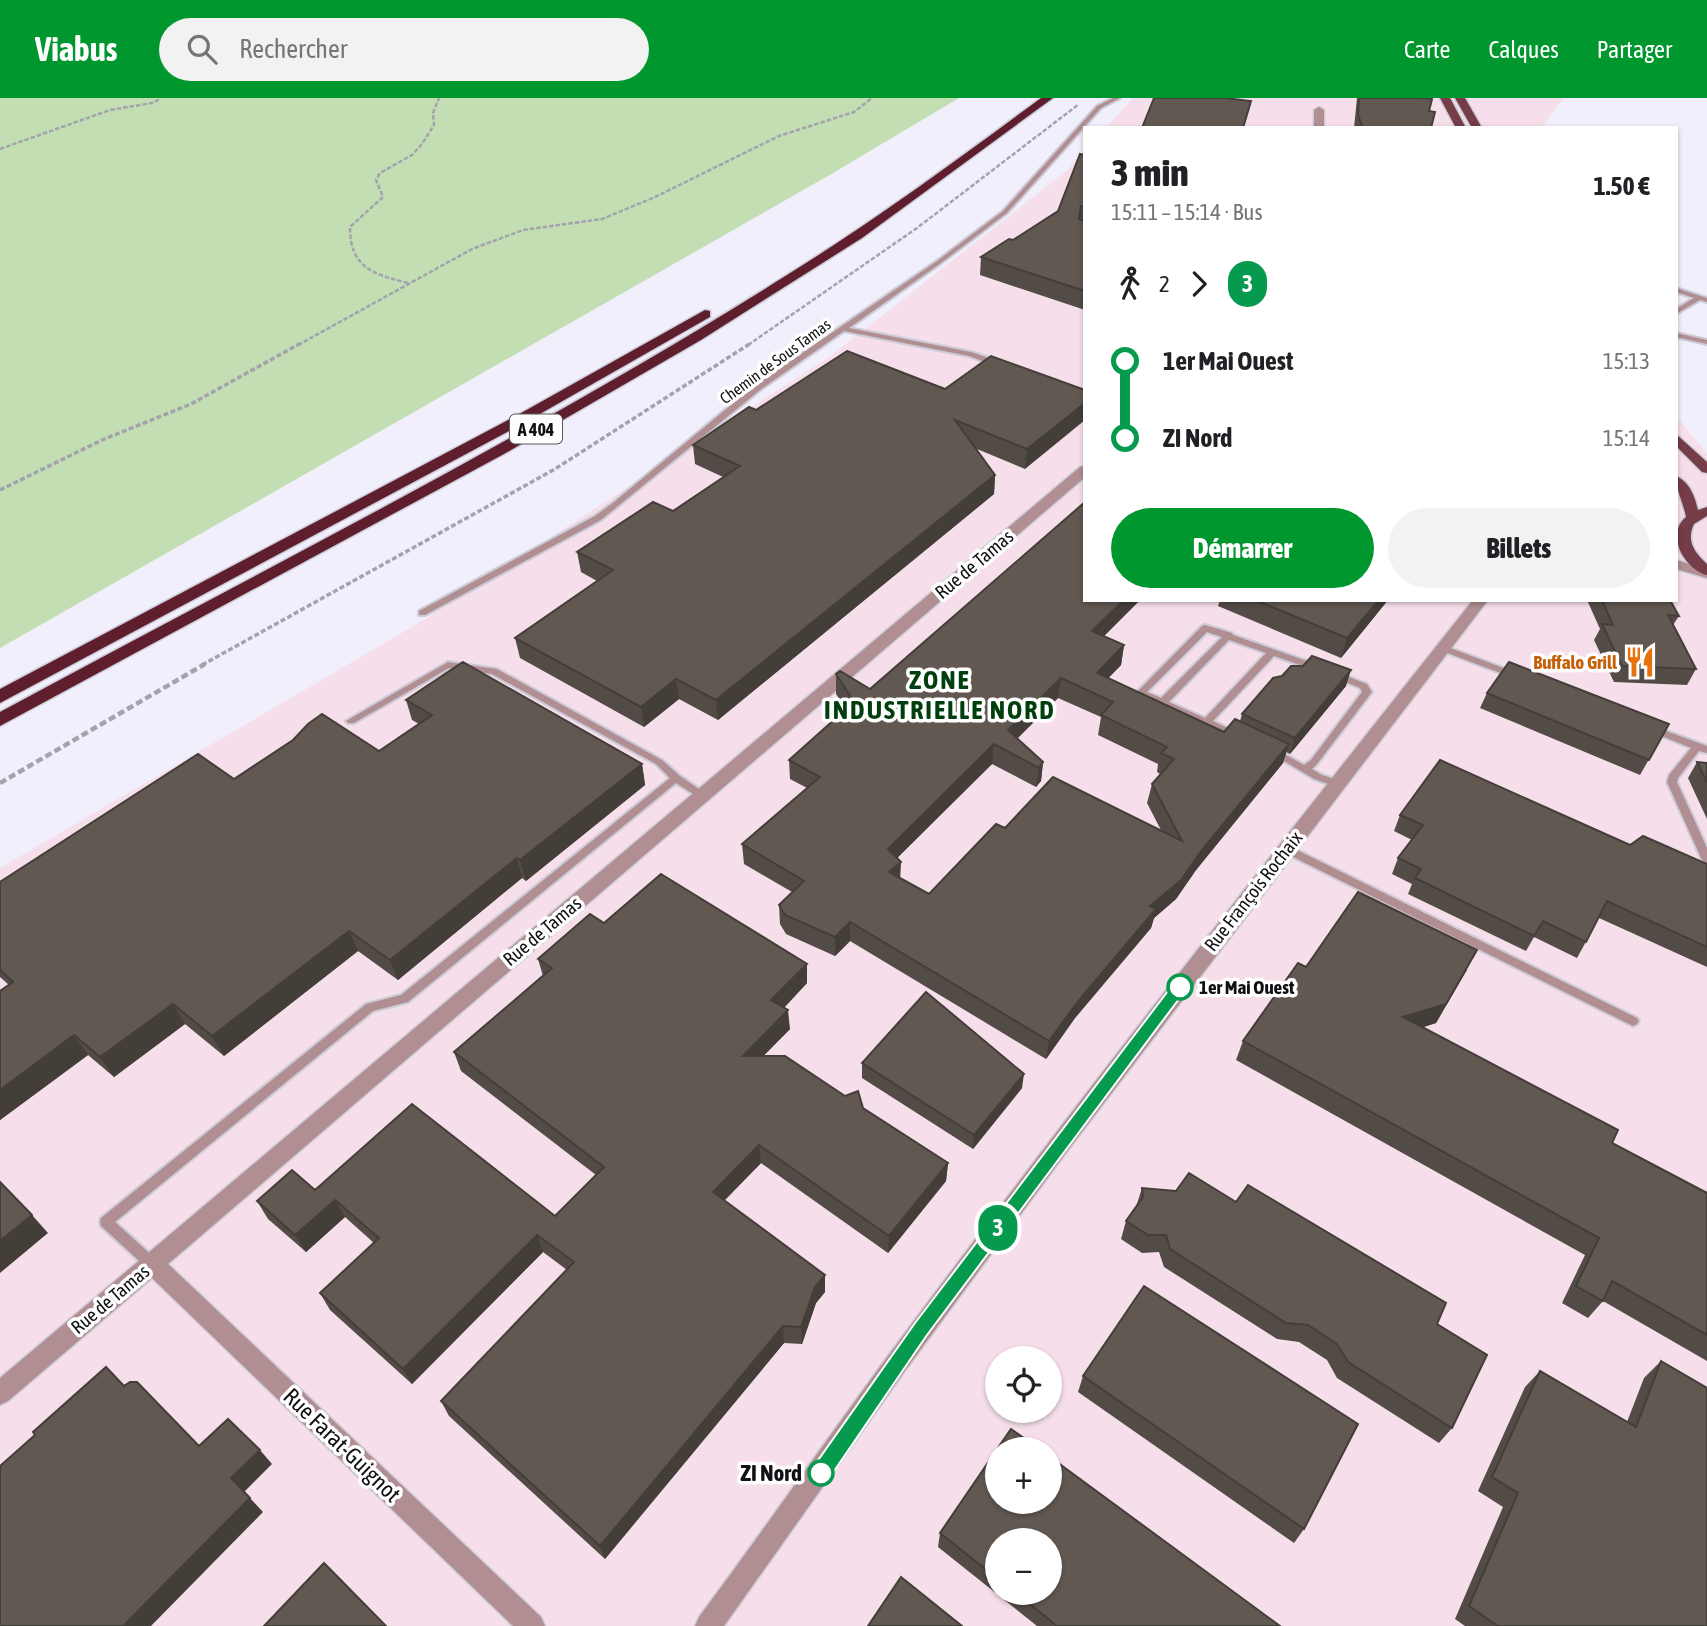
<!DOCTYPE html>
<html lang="fr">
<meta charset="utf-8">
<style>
:root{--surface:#fff;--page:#f2f2f2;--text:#202124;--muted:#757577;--accent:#00972f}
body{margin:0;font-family:"Asap Condensed",sans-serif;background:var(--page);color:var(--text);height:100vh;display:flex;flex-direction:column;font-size:26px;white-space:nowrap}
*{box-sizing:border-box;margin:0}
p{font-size:23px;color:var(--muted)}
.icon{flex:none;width:38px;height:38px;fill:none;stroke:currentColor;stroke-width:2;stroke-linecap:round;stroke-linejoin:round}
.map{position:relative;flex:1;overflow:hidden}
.drawer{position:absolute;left:1083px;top:28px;width:595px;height:476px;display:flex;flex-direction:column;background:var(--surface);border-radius:0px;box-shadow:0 2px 5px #0004}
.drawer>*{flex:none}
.badge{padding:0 14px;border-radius:23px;font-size:24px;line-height:46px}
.buttons{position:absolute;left:985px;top:1248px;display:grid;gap:14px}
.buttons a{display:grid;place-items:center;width:77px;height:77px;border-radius:50%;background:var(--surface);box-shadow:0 2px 5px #0004;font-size:35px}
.map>.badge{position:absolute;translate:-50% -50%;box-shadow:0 0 0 4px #fff}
.legs{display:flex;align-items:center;gap:10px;height:77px;padding:0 28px;font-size:23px}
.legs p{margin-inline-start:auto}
.overview{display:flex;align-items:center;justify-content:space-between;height:119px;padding:0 28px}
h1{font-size:38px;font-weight:800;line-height:52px}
.button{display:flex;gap:14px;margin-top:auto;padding:14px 28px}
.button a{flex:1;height:80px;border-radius:42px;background:var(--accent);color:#fff;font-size:28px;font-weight:800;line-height:80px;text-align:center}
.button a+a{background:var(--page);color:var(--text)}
ul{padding:0 28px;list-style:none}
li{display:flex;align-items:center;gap:24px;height:77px;font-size:26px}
li i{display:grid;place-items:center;width:10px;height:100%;margin:0 9px;background:currentColor}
li i::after{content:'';width:18px;height:18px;margin:-9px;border:5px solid;border-radius:50%;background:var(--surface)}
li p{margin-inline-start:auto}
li:first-child i{background:linear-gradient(#0000 50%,currentColor 0)}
li:last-child i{background:linear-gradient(currentColor 50%,#0000 0)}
header{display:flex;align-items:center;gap:42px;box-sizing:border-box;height:98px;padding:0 35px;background:var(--accent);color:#fff}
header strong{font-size:33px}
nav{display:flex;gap:38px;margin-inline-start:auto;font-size:24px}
.search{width:490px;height:63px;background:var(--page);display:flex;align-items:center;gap:18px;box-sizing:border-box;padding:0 24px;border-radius:38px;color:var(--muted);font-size:26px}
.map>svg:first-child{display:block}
</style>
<header>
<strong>Viabus</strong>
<div class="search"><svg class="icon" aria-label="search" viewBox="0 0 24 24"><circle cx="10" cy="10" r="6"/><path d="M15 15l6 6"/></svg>Rechercher</div>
<nav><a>Carte</a><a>Calques</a><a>Partager</a></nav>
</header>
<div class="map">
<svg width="1707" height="1528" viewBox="0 0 1707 1528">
<rect width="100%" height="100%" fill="#f0effb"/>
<path fill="#f6dfeb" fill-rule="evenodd" d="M1133 0H1564L1541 30H1106Z
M1085 52V502H1676L1677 319 1707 356V1528H0V770L417 526 832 257 1065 74ZM998 1260H1050V1312H998ZM998 1351H1050V1404H998ZM998 1442H1050V1494H998Z"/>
<path fill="#c3deb3" d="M0 0H959L828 78 0 550Z"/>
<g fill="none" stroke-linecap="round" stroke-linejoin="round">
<g stroke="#cccbd6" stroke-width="4">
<path id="lane" d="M1113 0H1120L1101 10 1007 115 941 165 849 230 971 254 1001 264V268H995L969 258 844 233 760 292 601 422 425 517H419V513L595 418 614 404 754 288 937 163 1003 113 1097 8Z
M1676 190 1707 200V204L1700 202 1676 216V211L1694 200 1676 194Z
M1676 235 1707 242V246L1676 239Z
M1205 527 1232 535 1233 537 1321 568 1323 570 1318 573 1274 558 1213 623 1240 636 1242 638 1240 640 1237 641 1138 597 1136 595 1138 593 1202 528ZM1207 534 1222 539 1161 600 1147 594ZM1229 542 1266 555 1205 620 1169 604Z
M1445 548 1517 575 1519 577 1517 579H1511L1442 553 1440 551 1442 549Z
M448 564 497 571 662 662 680 678 708 697 703 701 699 700 676 685 408 904 373 913 115 1124 157 1162 159 1166 157 1170 152 1172 147 1170 101 1128 100 1124 101 1120 366 906 401 897 670 680 656 666 492 576 449 570 354 625H348L346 623Z
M1336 574 1367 586 1372 594 1317 666 1312 671 1322 677 1341 683 1342 685 1341 687 1337 689 1314 681 1269 654 1274 651 1277 652 1304 667 1311 662 1362 594 1360 590 1333 579 1331 577 1333 575Z
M1650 627 1707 648V655L1699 653 1678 680 1677 684 1707 750V766L1702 762 1667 684 1669 677 1691 650 1647 632 1645 630Z
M1287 747 1637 920 1639 923 1637 926 1633 928 1629 926 1283 754 1282 751 1283 748Z"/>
</g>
<g stroke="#cccbd6" stroke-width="3">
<path id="street" d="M1319 9 1324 12V30H1314V12Z
M1085 368V379L168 1166 541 1519 545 1528H513L152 1180 8 1303 0 1307V1280L1080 369Z
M1676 462 1707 471V480L1676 471Z
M1473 502H1488L1068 1052 904 1274 724 1528H695L699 1519C772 1421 841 1320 914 1223 1096 979 1284 740 1473 502Z"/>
</g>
<g stroke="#cccbd6" stroke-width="3">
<path id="primary" d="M1440 0H1450L1466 30H1456Z
M1455 0H1465L1482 30H1472Z
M1676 336 1707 364V375L1702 374 1676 348Z
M1676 378C1690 384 1695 399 1698 412L1707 409V418L1694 426C1686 443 1694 454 1707 466V477C1684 471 1665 436 1686 419 1683 404 1676 392 1676 378Z"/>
</g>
<g stroke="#cccbd6" stroke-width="3">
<path id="highway" d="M1041 0H1053L862 140 701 242 504 356 0 628V614C264 471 533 337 787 177 874 123 958 61 1041 0Z
M705 212 710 213V219L524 325 0 605V591L514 319Z"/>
</g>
<path stroke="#a4a3ad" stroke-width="2.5" stroke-dasharray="4.5 2" stroke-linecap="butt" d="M0 51 110 12 152 5 158 2 156 0
M408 185C373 176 350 170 350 129L383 99 376 82 380 75 412 57 422 46 434 27 433 15 439 0
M298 247 472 151 523 132 602 121 655 99 779 38 854 14 872 0
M748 247 917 130 1079 6"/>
<path stroke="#a4a3ad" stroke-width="3.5" stroke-dasharray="5 2.5" stroke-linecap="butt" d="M0 392 102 342 191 306 301 245
M202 567 555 371 751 245"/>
<path stroke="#a4a3ad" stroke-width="4.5" stroke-dasharray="7 3.5" stroke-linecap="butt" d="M0 685 205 566"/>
<use href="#lane" fill="#b08e92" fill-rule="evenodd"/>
<use href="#street" fill="#b08e92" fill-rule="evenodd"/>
<use href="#primary" fill="#753d47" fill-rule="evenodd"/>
<use href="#highway" fill="#5e1e2d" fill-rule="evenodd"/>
</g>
<path fill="#534c46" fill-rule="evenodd" d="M1357 0H1423L1429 13 1431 30H1354Z
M1085 57V212L980 177 981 159 1013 142 1058 113Z
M945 291 1085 292 1025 371 977 351 995 377 994 396 718 622 679 601 644 629 520 560 515 540 597 483 581 474 577 454 673 413 723 379 695 366 693 347 756 312Z
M1085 502H1140L1104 538 1124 547 1121 567 1108 580 1224 634 1240 623 1242 616 1346 588 1290 656 1286 654 1283 665 1196 772 1176 801 1154 820 1151 830 1075 920 1046 961 850 843 835 858 786 836 780 826 779 807 792 794 744 766 742 746 807 690 790 681 789 662 846 611 836 596V576L870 591ZM1058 600 1101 619 1098 637 1158 666 1157 674 1160 676 1152 686 1147 705 1162 734 1005 730 929 796 900 780 897 760 992 666 1036 689 1041 683 1043 664 1017 640Z
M1220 502H1388L1341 560 1218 508Z
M1587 502H1670L1679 518 1673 527 1696 571 1687 587 1614 584 1594 542 1600 531Z
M1487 595 1669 626 1640 677 1480 610Z
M406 602 642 666 645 687 526 783 522 780 398 882 358 853 224 958 185 926 114 979 88 957 0 1022V893L9 887 0 879V784L234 681 293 642 379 653 419 626 412 622Z
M1697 664 1707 665V721L1688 680Z
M1400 717 1630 747 1707 766V869L1599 820 1577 860 1534 839 1526 853 1408 796 1412 786 1392 776 1398 760 1412 742 1394 733Z
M604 825 807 885 784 910 790 931 763 958 863 1010 948 1065 946 1083 888 1155 761 1065 724 1103 825 1194 816 1205 802 1246 784 1245 605 1461 449 1318 441 1303 567 1172 543 1154 412 1286 330 1212 320 1195 374 1145 345 1119 306 1154 268 1121 257 1103 315 1092 555 1118 596 1077 461 973 454 954 543 878 538 861Z
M1306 869 1467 872 1436 925 1422 929 1612 1045 1707 1095V1263L1603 1203 1588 1220 1562 1205 1585 1157 1236 962 1243 943Z
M862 965 1022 990 973 1051 862 980Z
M1142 1090 1437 1226 1452 1330 1439 1345 1337 1280 1327 1262 1299 1244 1277 1241 1164 1169 1159 1154 1142 1155 1121 1141 1126 1123 1136 1109Z
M1661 1263 1707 1528H1465L1455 1521 1503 1409 1478 1393 1525 1289 1540 1273 1627 1324 1644 1280Z
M1083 1278 1304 1431 1294 1445 1078 1294Z
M1011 1331 1039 1351H998V1404H1050V1359L1280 1528H1037L938 1449 940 1435ZM998 1442H1050V1494H998Z"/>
<path fill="#443e39" d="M1085 305V322L1025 371 1027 351Z
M995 377 994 396 718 622 716 602Z
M1124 502H1140L1089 553 1092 533Z
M1379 502H1388L1341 560 1347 540Z
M1124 547 1121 567 1094 595 1097 575Z
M1351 572 1346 588 1290 656 1295 640Z
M1061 580 1058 600 1006 652 1008 632Z
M676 581 679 601 644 629 641 609Z
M994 646 992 666 887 770 888 751Z
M1289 646 1283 665 1196 772 1176 801 1154 820 1151 830 1075 920 1046 961 1049 943 1150 808 1201 753Z
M1043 664 1041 683 1036 689 1039 670Z
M642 666 645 687 526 783 520 762Z
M517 760 522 780 398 882 390 862Z
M901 764 900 784 889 774Z
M850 824V843L835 858V839Z
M349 833 358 853 224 958 212 938Z
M1477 852 1436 925 1394 939 1403 919Z
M807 866V885L773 921 771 902Z
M173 906 185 926 114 979 100 959Z
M788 912 790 931 745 977 743 958Z
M74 937 88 957 0 1022V992Z
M1024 976 1022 990 973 1051 974 1037Z
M759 1047 761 1065 715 1112 713 1094Z
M948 1065 946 1083 888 1155 889 1138Z
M335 1102 345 1119 306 1154 295 1137Z
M32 1117 48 1135 0 1175V1143Z
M537 1137 543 1154 412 1286 403 1271Z
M825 1177V1194L816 1205 802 1246 801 1229 815 1189Z
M783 1228 784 1245 605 1461 600 1448Z
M260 1352 272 1366 244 1394 231 1380Z
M250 1400 263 1414 151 1528H123Z"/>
<path fill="#615851" stroke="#443e39" stroke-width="2" fill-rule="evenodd" d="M1154 0H1225L1251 3 1243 30H1142Z
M1359 0H1423L1432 1 1429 13 1435 14 1431 30H1363L1358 17Z
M1080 56 1085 57V108H1081L1079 121 1085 123V193L981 159 1009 141 1013 142 1058 113Z
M847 253 945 291 991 258 1085 292V305L1027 351 955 322 995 377 716 602 676 581 641 609 515 540 613 472 577 454 653 404 673 413 740 368 693 347 749 309 756 312Z
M1085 404V502H1124L1092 533 1124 547 1097 575 1224 634 1235 621 1289 646 1201 753 1181 782 1150 808 1156 811 1079 902 1049 943 850 824 835 839 785 817 779 807 804 783 742 746 820 679 789 662 854 604 836 576 840 573 870 591ZM1061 580 1113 604 1101 617 1167 649 1161 655 1174 661 1152 686 1182 743 1053 679 1005 730 996 726 929 796 889 774 901 764 888 751 994 646 1039 670 1043 664 1008 632Z
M1255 502H1379L1347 540Z
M1602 502H1670L1679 518 1668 517 1696 571 1622 568 1602 526 1613 527Z
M1312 558 1351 572 1295 640 1242 616 1273 580 1282 578 1291 568H1303Z
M463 564 642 666 520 762 517 760 390 862 349 833 212 938 173 906 100 959 74 937 0 992V893L13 884 0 872V784L198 656 234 681 293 642 308 626 322 616 379 653 432 617 406 602Z
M1509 564 1669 626 1649 662 1487 595Z
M1440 662 1630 747 1643 738 1707 766V849L1607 803 1586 844 1543 823 1534 838 1415 780 1421 771 1398 760 1423 727 1400 717Z
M1697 664 1707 665V684Z
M661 776 807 866 771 902 788 912 743 958H785L845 998 858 993 863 1010 948 1065 889 1138 759 1047 713 1094 825 1177 815 1189 801 1229 783 1228 600 1448 441 1303 574 1164 537 1137 403 1271 320 1195 379 1140 335 1102 295 1137 257 1103 292 1072 315 1092 412 1006 555 1118 604 1069 454 954 552 870 538 861 590 816 604 825Z
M1358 794 1477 852 1446 906 1403 919 1618 1032 1612 1045 1707 1095V1237L1612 1183 1603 1203 1576 1188 1599 1140 1243 943 1298 865 1306 869Z
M926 894 1024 976 974 1037 862 965Z
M1189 1075 1236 1104 1248 1087 1446 1205 1437 1226 1487 1257 1452 1330 1348 1264 1337 1246 1308 1227 1286 1225 1170 1151 1166 1137H1148L1126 1123 1143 1099 1142 1090 1176 1093Z
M0 1084 32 1117 0 1143Z
M1144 1188 1358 1326 1304 1431 1083 1278Z
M1661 1263 1707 1290V1528H1498L1469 1508 1518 1395 1492 1379 1540 1273 1636 1329Z
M106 1269 124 1288 130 1284H137L199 1348 228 1321 260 1352 231 1380 250 1400 123 1528H0V1368L35 1337 33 1334Z
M1011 1331 1039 1351H998V1404H1050V1359L1280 1528H1057L1015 1494H1050V1442H998V1481L940 1435Z
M324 1465 386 1528H264Z
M901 1479 962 1528H868Z"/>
<path fill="#059a4d" stroke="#fff" stroke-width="2" d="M1180 883 1185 885 1187 889 1185 893 927 1237 828 1382 821 1384 814 1382 811 1375 814 1368 915 1225 1174 885Z"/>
<defs>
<g id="restaurant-bare" transform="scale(2.415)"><path d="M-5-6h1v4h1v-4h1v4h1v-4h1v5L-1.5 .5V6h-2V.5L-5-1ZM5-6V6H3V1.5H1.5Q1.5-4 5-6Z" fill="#e8710a" stroke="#fefefe" stroke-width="2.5" paint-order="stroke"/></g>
</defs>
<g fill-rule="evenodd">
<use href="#restaurant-bare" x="1640" y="564"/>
</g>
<g fill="#fff" stroke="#059a4d" stroke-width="3.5">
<circle cx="1180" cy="889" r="12"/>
<circle cx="821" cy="1375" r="12"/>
</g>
<g text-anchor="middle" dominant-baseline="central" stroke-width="7" stroke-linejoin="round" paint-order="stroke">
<g font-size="16" fill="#111115" stroke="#fefefe">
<text transform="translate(775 263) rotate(-36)">Chemin de Sous Tamas</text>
</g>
<rect fill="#fefefe" stroke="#58585b" stroke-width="2" x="510" y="316.5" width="52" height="29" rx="5"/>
<g font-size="18" font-weight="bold" fill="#111115">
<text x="536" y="331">A 404</text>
</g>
<g font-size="19" fill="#111115" stroke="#fefefe">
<text transform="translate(974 466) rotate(-40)">Rue de Tamas</text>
<text transform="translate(1253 793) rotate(-52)">Rue François Rochaix</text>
<text transform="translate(542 833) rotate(-40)">Rue de Tamas</text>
<text transform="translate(110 1201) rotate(-40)">Rue de Tamas</text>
</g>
<g font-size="19" font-weight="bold" fill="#c56008" stroke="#fefefe" text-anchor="end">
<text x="1617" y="564">Buffalo Grill</text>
</g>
<g font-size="19" font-weight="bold" fill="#111115" stroke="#fefefe" text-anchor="start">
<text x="1199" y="889">1er Mai Ouest</text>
</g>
<g font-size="23" fill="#111115" stroke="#fefefe">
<text transform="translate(342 1347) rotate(44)">Rue Farat-Guignot</text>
</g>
<g font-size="23" font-weight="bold" fill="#111115" stroke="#fefefe" text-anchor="end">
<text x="802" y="1375">ZI Nord</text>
</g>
<g font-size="26" font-weight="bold" letter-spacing="2" fill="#003f0d" stroke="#fefefe">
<text x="940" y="582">ZONE<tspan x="940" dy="30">INDUSTRIELLE NORD</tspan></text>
</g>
</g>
</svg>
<div class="buttons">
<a><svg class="icon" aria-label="locate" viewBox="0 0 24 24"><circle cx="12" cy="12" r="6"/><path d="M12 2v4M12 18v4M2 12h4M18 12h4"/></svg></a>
<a>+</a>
<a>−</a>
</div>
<b class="badge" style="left:998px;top:1130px;background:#059a4d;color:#fff">3</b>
<section class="drawer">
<div class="overview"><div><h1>3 min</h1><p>15:11 – 15:14 · Bus</p></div><b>1.50 €</b></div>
<div class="legs"><svg class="icon" aria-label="walk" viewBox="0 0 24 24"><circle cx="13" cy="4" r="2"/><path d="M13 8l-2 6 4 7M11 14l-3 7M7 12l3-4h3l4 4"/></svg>2<svg class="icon" aria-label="forward" viewBox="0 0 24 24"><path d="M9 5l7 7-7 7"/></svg><b class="badge" style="background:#059a4d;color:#fff">3</b></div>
<ul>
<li><i style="color:#059a4d"></i><b>1er Mai Ouest</b><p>15:13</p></li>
<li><i style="color:#059a4d"></i><b>ZI Nord</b><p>15:14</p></li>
</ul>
<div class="button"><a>Démarrer</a><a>Billets</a></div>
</section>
</div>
